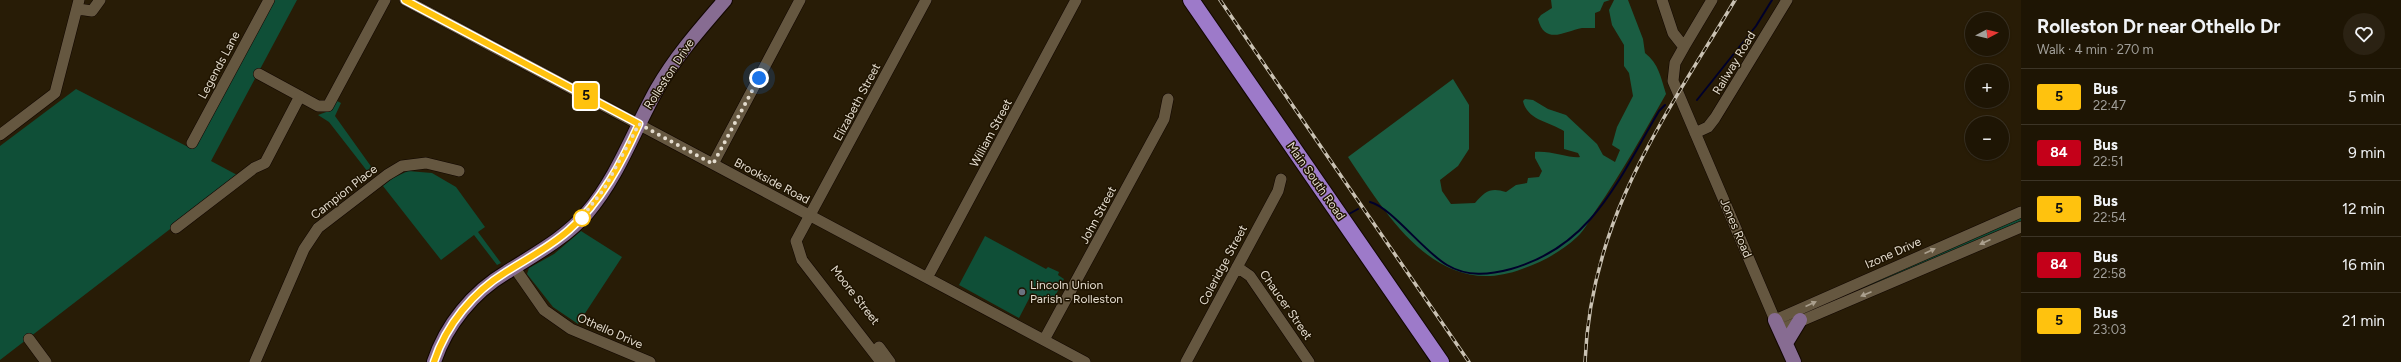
<!DOCTYPE html>
<meta charset="utf-8">
<style>
:root{--surface:#1e1504;--page:#2b2213;--text:#f1f3f6;--muted:#a19f9a;--line:#3c3426}
body{margin:0;font-family:Figtree,sans-serif;background:var(--page);color:var(--text);height:100vh;display:flex;flex-direction:column;font-size:15px;white-space:nowrap}
*{box-sizing:border-box;margin:0}
p{font-size:13px;color:var(--muted)}
.icon{flex:none;width:22px;height:22px;fill:none;stroke:currentColor;stroke-width:2;stroke-linecap:round;stroke-linejoin:round}
.map{position:relative;flex:1;overflow:hidden}
.details{display:flex;flex-direction:column;background:var(--surface);width:380px}
.details>*{flex:none}
.badge{padding:0 8px;border-radius:3px;font-size:14px;line-height:26px}
.needle{width:26px;rotate:83deg}
.controls{position:absolute;left:1965px;top:12px;display:grid;gap:8px}
.controls a{display:grid;place-items:center;width:44px;height:44px;border-radius:50%;background:var(--surface);box-shadow:0 1px 3px #0004,0 0 0 1px var(--line);font-size:20px}
.you{position:absolute;width:20px;height:20px;margin:-10px;border:3px solid #fff;border-radius:50%;background:#1a73e8;box-shadow:0 0 0 6px #1a73e833}
.map>.badge{position:absolute;translate:-50% -50%;box-shadow:0 0 0 2px #fff}
.round{display:grid;place-items:center;flex:none;width:42px;height:42px;border-radius:21px;background:var(--page)}
.headline{display:flex;align-items:center;justify-content:space-between;height:68px;padding:0 16px}
h1{font-size:19px;font-weight:700;line-height:30px}
ul{padding:0;list-style:none}
li{display:flex;align-items:center;gap:12px;height:56px;padding:0 16px;border-top:1px solid var(--line)}
li div{flex:1}
li b{display:block;font-size:15px}
li em{font-style:normal}
li .badge{min-width:44px;font-weight:700;text-align:center}
main{display:flex;flex:1;min-height:0}
.map>svg:first-child{display:block}
</style>
<main>
<div class="map">
<svg width="2021" height="362" viewBox="0 0 2021 362">
<rect width="100%" height="100%" fill="#281c06"/>
<path fill="#0f4f37" d="M273 0H297L211 161 239 176 0 360V146L76 89 192 149Z
M337 101 341 103 335 116 375 172 371 176 329 122 318 115 329 111Z
M408 171 432 173 456 187 485 227 478 232 501 263 497 265 474 235 441 260 383 186 393 178Z
M2021 217V223L1800 316 1799 314Z
M581 231 622 257 578 324 553 307 527 274 529 268 554 254Z
M985 236 1046 269 1048 267 1059 272 1058 275 1064 279 1051 304 1032 293 1019 318 959 285Z"/>
<path fill="#1a5d42" d="M1551 0H1610L1604 2 1600 11 1595 13V28C1590 28 1586 28 1582 28 1565 31 1545 46 1538 19L1541 15 1552 8Z
M1614 0H1628L1643 39 1645 53C1659 64 1661 78 1666 94 1644 132 1622 173 1596 210 1590 219 1585 230 1577 237 1561 252 1542 262 1522 269 1438 301 1388 217 1348 157L1453 79 1469 105V149L1458 166 1440 180 1442 191 1451 204 1475 203C1485 191 1491 187 1506 192L1516 185 1527 183 1528 178 1539 177 1542 171 1535 158V152C1549 150 1572 159 1580 157L1578 153 1564 149V131C1550 122 1527 120 1523 101L1525 99 1533 100 1548 109 1566 115 1597 144 1603 155 1615 162 1620 150 1612 145 1617 127 1633 96 1629 73 1624 66V45L1612 25 1609 10Z"/>
<g fill="none" stroke-linecap="round" stroke-linejoin="round">
<path stroke="#00002b" stroke-width="2" d="M1697 100 1756 26 1772 0
M1370 202C1391 207 1424 252 1447 265 1467 277 1489 275 1511 269 1593 246 1619 178 1659 111L1665 105
M1349 214 1358 209
M1336 223 1375 280
M1427 356 1431 362"/>
<g stroke="#110600" stroke-width="12">
<path id="minor" d="M405 0 1085 362
M1662 0 1673 33 1684 47 1675 63 1673 81 1775 320 2021 212
M78 9 92 11 100 0
M1684 47 1712 0
M259 74 318 106H328L385 0
M1695 133 1708 127 1715 118 1787 0
M0 135 55 93 79 0
M192 143 269 0
M713 164 800 0
M176 228 254 168 265 163 300 96
M514 267 544 310 571 329 650 362
M1237 267 1250 276 1309 362
M927 278 1076 0
M1780 330 2021 227
M29 339 46 362
M1044 340 1164 119 1168 99
M879 347 890 362
M255 362 304 249 318 228 387 175 402 166 426 163 459 171
M881 362 802 260 796 241 926 0
M1186 362 1278 191 1281 179"/>
</g>
<g stroke="#110600" stroke-width="16">
<path id="major" d="M1775 320 1794 362
M1786 343 1800 320
M434 362C446 325 473 292 507 272 535 254 564 239 587 213 618 177 634 130 657 89 676 56 700 29 725 0"/>
</g>
<g stroke="#110600" stroke-width="18">
<path id="highway" d="M1191 0 1441 362"/>
</g>
<use href="#minor" stroke="#655740" stroke-width="11"/>
<use href="#major" stroke="#876c92" stroke-width="14"/>
<use href="#highway" stroke="#9d7ac9" stroke-width="16"/>
<g stroke="#cac2b3" stroke-width="3.5">
<path id="rail" d="M1220 0 1469 362
M1585 362C1591 217 1663 120 1735 0"/>
</g>
<use href="#rail" stroke="#1e1300" stroke-width="2" stroke-dasharray="6" stroke-linecap="butt"/>
</g>
<defs><path id="oneway-solid" d="M-6-.8H1V-3.2L6.5 0L1 3.2V.8H-6Z"/></defs>
<g fill="#aba08e">
<use href="#oneway-solid" transform="translate(1985 242) rotate(156)"/>
<use href="#oneway-solid" transform="translate(1930 251) rotate(-24)"/>
<use href="#oneway-solid" transform="translate(1866 294) rotate(157)"/>
<use href="#oneway-solid" transform="translate(1811 304) rotate(-24)"/>
</g>
<g fill="none" stroke-linecap="round" stroke-linejoin="round">
<g stroke="#fff" stroke-width="9">
<path id="line" d="M405 0 639 124C622 162 601 202 569 230 550 247 528 258 506 272 473 292 446 325 434 362"/>
</g>
<use href="#line" stroke="#ffc20e" stroke-width="6"/>
<path stroke="#e4dcce" stroke-width="4" stroke-dasharray="0 7.2" d="M582 218 578 222 604 189 639 124 713 164 759 78"/>
</g>
<circle fill="#fff" stroke="#ffc20e" stroke-width="2" cx="582" cy="218" r="8"/>
<circle fill="#6b7280" stroke="#1e1300" stroke-width="1.5" cx="1022" cy="292" r="4"/>
<g text-anchor="middle" dominant-baseline="central" stroke-width="3" stroke-linejoin="round" paint-order="stroke">
<g font-size="12" fill="#e4dcce" stroke="#1e1300">
<text transform="translate(1734 63) rotate(-59)">Railway Road</text>
<text transform="translate(219 65) rotate(-62)">Legends Lane</text>
<text transform="translate(669 74) rotate(-57)">Rolleston Drive</text>
<text transform="translate(857 102) rotate(-62)">Elizabeth Street</text>
<text transform="translate(991 133) rotate(-62)">William Street</text>
<text transform="translate(772 181) rotate(28)">Brookside Road</text>
<text transform="translate(1316 181) rotate(55)">Main South Road</text>
<text transform="translate(344 192) rotate(-38)">Campion Place</text>
<text transform="translate(1098 215) rotate(-62)">John Street</text>
<text transform="translate(1736 228) rotate(67)">Jones Road</text>
<text transform="translate(1893 253) rotate(-24)">Izone Drive</text>
<text transform="translate(1223 265) rotate(-62)">Coleridge Street</text>
<text transform="translate(855 295) rotate(52)">Moore Street</text>
<text transform="translate(1286 305) rotate(55)">Chaucer Street</text>
<text transform="translate(610 331) rotate(24)">Othello Drive</text>
</g>
<g font-size="12" fill="#e4dcce" stroke="#1e1300" text-anchor="start">
<text x="1030" y="285">Lincoln Union<tspan x="1030" dy="14">Parish - Rolleston</tspan></text>
</g>
</g>
</svg>
<div class="controls">
<a><svg class="needle" viewBox="-14 -14 28 28"><path d="M0-13l5 13h-10z" fill="#e53935"/><path d="M0 13l5-13h-10z" fill="#a19f9a"/></svg></a>
<a>+</a>
<a>−</a>
</div>
<div class="you" style="left:759px;top:78px"></div>
<b class="badge" style="left:586px;top:96px;background:#ffc20e;color:#111">5</b>
</div>
<section class="details">
<div class="headline"><div><h1>Rolleston Dr near Othello Dr</h1><p>Walk · 4 min · 270 m</p></div><a class="round"><svg class="icon" aria-label="heart" viewBox="0 0 24 24"><path d="M12 20l-8-8c-3-5 5-10 8-4 3-6 11-1 8 4z"/></svg></a></div>
<ul>
<li><span class="badge" style="background:#ffc20e;color:#111">5</span><div><b>Bus</b><p>22:47</p></div><em>5 min</em></li>
<li><span class="badge" style="background:#c40019;color:#fff">84</span><div><b>Bus</b><p>22:51</p></div><em>9 min</em></li>
<li><span class="badge" style="background:#ffc20e;color:#111">5</span><div><b>Bus</b><p>22:54</p></div><em>12 min</em></li>
<li><span class="badge" style="background:#c40019;color:#fff">84</span><div><b>Bus</b><p>22:58</p></div><em>16 min</em></li>
<li><span class="badge" style="background:#ffc20e;color:#111">5</span><div><b>Bus</b><p>23:03</p></div><em>21 min</em></li>
</ul>
</section>
</main>
